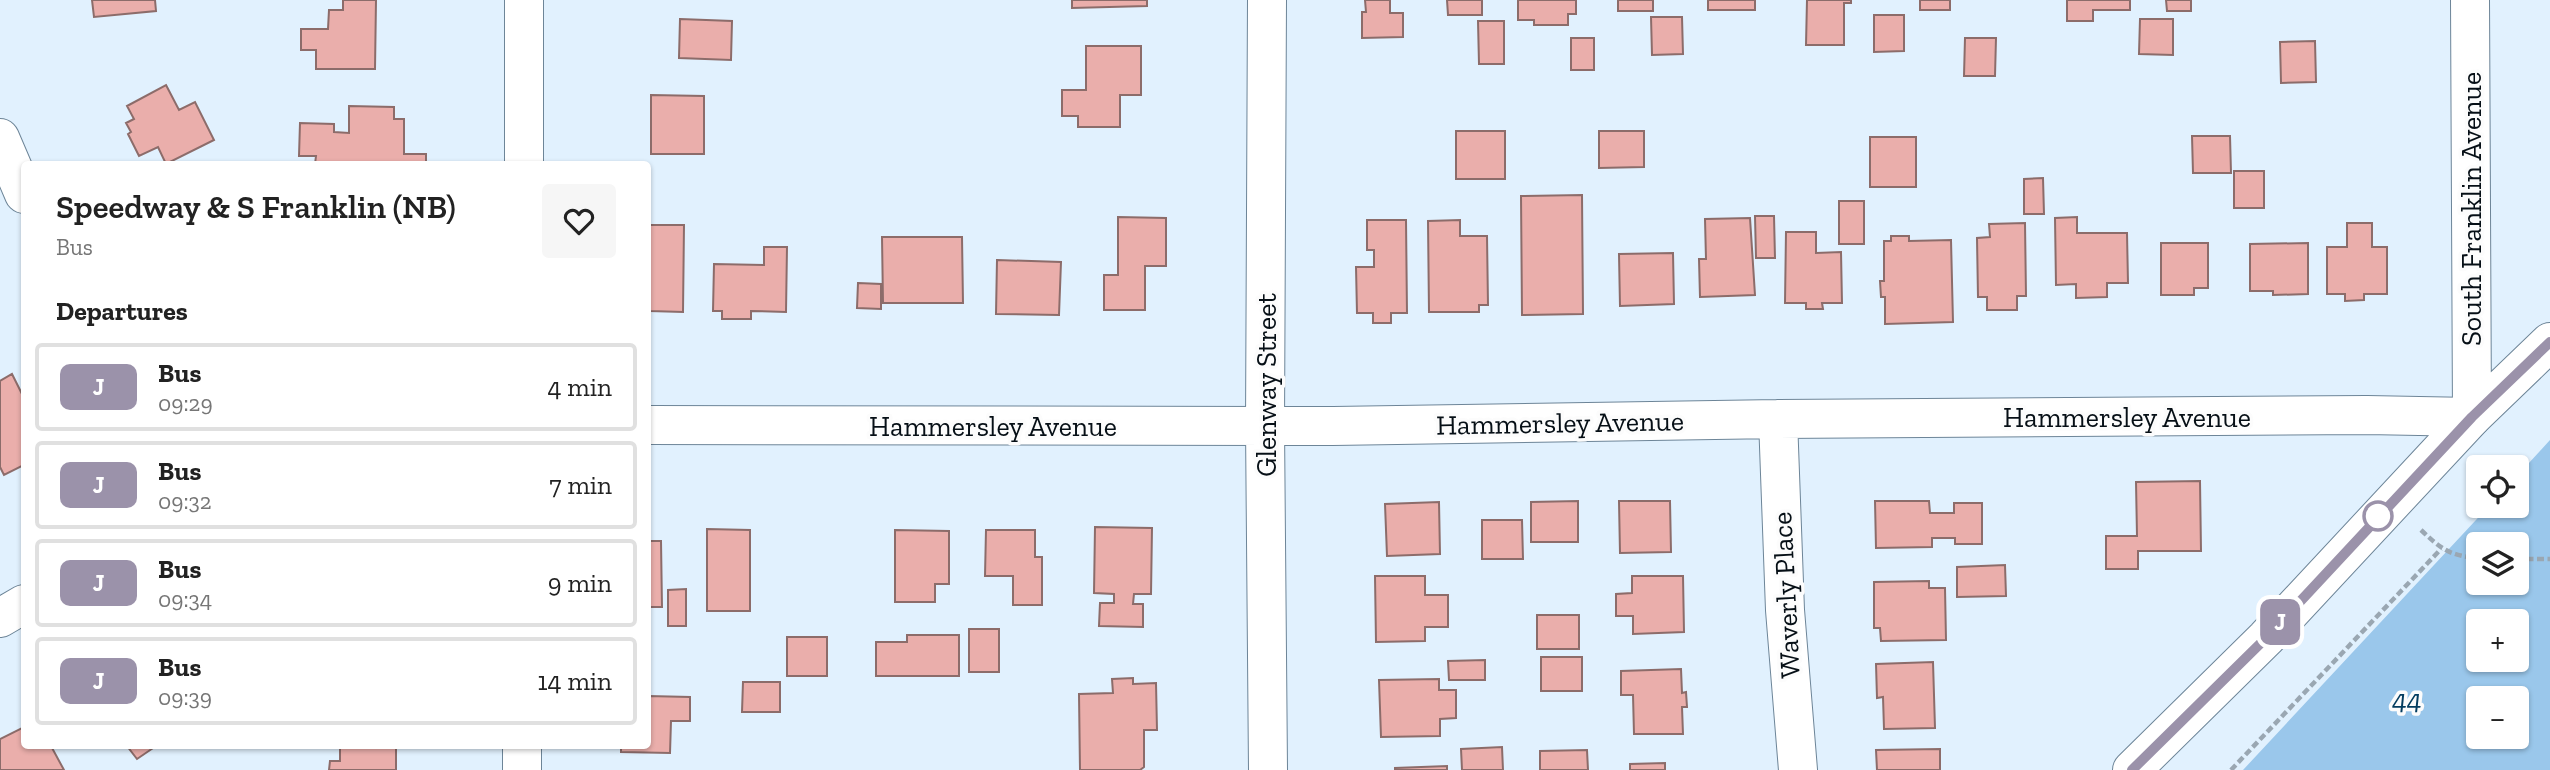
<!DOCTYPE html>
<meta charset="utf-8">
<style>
:root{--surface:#fff;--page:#f6f6f6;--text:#222;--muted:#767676;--line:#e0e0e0}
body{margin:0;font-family:"Zilla Slab",serif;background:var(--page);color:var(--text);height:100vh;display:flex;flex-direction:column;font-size:26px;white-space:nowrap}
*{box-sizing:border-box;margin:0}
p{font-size:23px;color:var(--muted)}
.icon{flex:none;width:38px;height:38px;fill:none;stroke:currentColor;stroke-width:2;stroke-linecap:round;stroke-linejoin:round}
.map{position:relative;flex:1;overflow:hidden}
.details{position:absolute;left:21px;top:161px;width:630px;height:588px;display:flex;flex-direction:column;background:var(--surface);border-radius:7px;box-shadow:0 2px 5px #0004}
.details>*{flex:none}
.badge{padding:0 14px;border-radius:10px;font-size:24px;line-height:46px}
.buttons{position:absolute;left:2466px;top:455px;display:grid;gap:14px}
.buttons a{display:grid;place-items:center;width:63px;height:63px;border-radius:7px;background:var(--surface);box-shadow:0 2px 5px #0004;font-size:35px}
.map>.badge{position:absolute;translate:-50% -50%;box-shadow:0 0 0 4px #fff}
h2{padding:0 35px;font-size:26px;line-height:63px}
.round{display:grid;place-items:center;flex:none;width:74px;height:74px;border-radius:7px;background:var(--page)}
.overview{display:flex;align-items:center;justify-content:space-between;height:119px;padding:0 35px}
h1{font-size:33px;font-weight:600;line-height:52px}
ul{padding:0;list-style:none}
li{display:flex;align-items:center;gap:21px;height:88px;margin:0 14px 10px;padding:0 21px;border:4px solid var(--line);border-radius:7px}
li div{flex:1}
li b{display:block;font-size:26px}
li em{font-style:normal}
li .badge{min-width:77px;font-weight:700;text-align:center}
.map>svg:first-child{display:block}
</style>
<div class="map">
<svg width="2550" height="770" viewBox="0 0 2550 770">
<rect width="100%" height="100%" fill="#e1f1fe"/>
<path fill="#9ac7eb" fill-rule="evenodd" d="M2550 440V770H2243L2489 506H2516L2517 476ZM2478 544H2516V583H2478ZM2478 621H2516V660H2478ZM2478 698H2516V737H2478Z"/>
<path fill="#eaaeab" stroke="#8c6c6a" stroke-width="2" d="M92 0H155L156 11 94 17Z
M343 0H376L375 69H316V50H301V29H328L329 10H343Z
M1072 0H1147V6L1072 8Z
M1365 0H1390V13H1403V37L1362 38V12H1366Z
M1447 0H1482V15H1448Z
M1518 0H1576V14H1568V25H1534V20H1518Z
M1618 0H1653V11H1618Z
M1708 0H1755V10H1708Z
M1807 0H1851V3H1844V45H1806Z
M1920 0H1950V10H1920Z
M2067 0H2130V10H2093V21H2067Z
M2166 0H2191V11H2167Z
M1874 15H1904V51L1874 52Z
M1651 17H1682L1683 54 1652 55Z
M680 19 732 21 731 60 679 58Z
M2140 19H2173V55L2139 54Z
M1478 21H1504V64H1479Z
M1571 38H1594V70H1571Z
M1965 38H1996L1995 76H1964Z
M2315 41 2316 82 2281 83 2280 42Z
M1086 46H1141V95H1120V127H1078V116H1062V90H1086Z
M166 85 179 110 195 102 214 140 166 164 158 147 139 156 128 134 131 132 126 123 134 119 127 106Z
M651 95 704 96V154H651Z
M349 106 394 107V119H404V154H426V164H315L316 156H299L300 123 334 124V132L349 133Z
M1456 131H1505V179H1456Z
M1599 131H1644V167L1599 168Z
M2192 136H2230L2231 173H2193Z
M1870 137H1916V187H1870Z
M2234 171H2264V208H2234Z
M2043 178 2044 214H2024V179Z
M1582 195 1583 314 1522 315 1521 196Z
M1839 201H1864V244H1839Z
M1755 216H1774L1775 258H1756Z
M1118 217 1166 218V266H1145V310H1104V275H1118Z
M2077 217V233H2127L2128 283H2107V297L2076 298V284L2056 285 2055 218Z
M1750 218 1755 295 1700 297 1699 259H1706L1705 219Z
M1367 220H1406L1407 313H1391V323H1373V313H1357L1356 267H1374V250H1367Z
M1460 220V236H1487L1488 305H1479V312H1429L1428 221Z
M2025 223 2026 296H2017V310H1987V297H1978L1977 238 1990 237 1989 224Z
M2347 223H2372V247H2387V294H2364V300L2345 301V294H2327V247H2347Z
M648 225H684L683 312 650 311Z
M1786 232H1816V253L1841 252 1842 303H1822L1823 309H1806V303H1785Z
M1891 236H1909V241L1951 240 1953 322 1885 324V297H1881L1880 281H1884V241H1891Z
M882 237H962L963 303H883Z
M2161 243H2208V288H2194V295H2161Z
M2308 243V294L2273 295V291H2250V244Z
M764 247H787L786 312 751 311V319H722V311H713L714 264 764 265Z
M1673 253 1674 304 1620 306 1619 254Z
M997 260 1061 262 1059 315 996 314Z
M858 283 881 284V309L857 308Z
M12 374 24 398V465L4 475 0 467V381Z
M2200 481 2201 551H2138V569H2106V536H2137L2136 482Z
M1578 501V542H1531V502Z
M1619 501H1670L1671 552 1620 553Z
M1875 501H1929L1930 513H1954V503H1982V544H1955V538H1932V547L1876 548Z
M1439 502 1440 554 1387 556 1385 504Z
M1482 520H1522L1523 559H1482Z
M1095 527 1152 528 1151 594H1134L1133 604H1143V627L1099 626 1100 603H1114V594L1094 593Z
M707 529 750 530V611H707Z
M895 530 949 531V584H935V602H895Z
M986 530H1035V557H1042V605H1013V576H985Z
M648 541H661L662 607H648Z
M2005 565 2006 596 1957 597V567Z
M1375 576H1425V595H1448V627H1425V641L1376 642Z
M1632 576H1683L1684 632 1633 634V616H1616V594L1632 593Z
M1929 581V588H1945L1946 640 1881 641 1880 628H1874V582Z
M686 589V626H668V590Z
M1537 615H1579V649H1537Z
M969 629H999V672H969Z
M907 635H959V676H876V642H907Z
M787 637H827V676H787Z
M1541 657H1582V691H1541Z
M1485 660V680H1449L1448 661Z
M1933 662 1935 728 1884 729 1883 697 1877 698 1876 664Z
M1681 669 1682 693 1686 692 1687 707H1682L1683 734H1634L1633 695H1621V671Z
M1133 678V684L1156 683 1157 730H1144V767L1140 770H1080L1079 694 1113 693 1112 679Z
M1439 679V690H1456V718L1440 719V736L1381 737 1379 680Z
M743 682H780V712H742Z
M648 696 690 697V721H671L670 753 621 752V746H648Z
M24 727V746H51L64 770H0V739Z
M127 746H156L137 759Z
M340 746H396V770H329L330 761H340Z
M1502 747 1503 770H1462L1461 749Z
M1940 749V770H1877L1876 750Z
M1587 750 1588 770H1540V751Z
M1665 763V770H1630V764Z
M1447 766V770H1395V768Z"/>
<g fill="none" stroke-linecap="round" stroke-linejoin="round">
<g stroke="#6d8598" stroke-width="40">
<path id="street" d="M1267 0 1265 426 1268 770
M0 138 24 194
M524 164V0
M1778 419 1785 610 1798 770
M648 425 1333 426 1778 419 2367 415 2472 417
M0 618 24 604
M522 770V746"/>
</g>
<g stroke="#6d8598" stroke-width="40">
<path id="secondary" d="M2470 0 2472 417
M2132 770 2266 638 2472 417 2550 342"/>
</g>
<path stroke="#9aa7b2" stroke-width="4.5" stroke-dasharray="7 3.5" stroke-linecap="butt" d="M2421 530C2441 549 2450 556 2478 558
M2516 559H2550
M2231 770 2441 549"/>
<use href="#street" stroke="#fff" stroke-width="38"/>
<use href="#secondary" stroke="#fff" stroke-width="38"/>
</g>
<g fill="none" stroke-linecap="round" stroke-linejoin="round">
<g stroke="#fff" stroke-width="16">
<path id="line" d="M2132 770 2266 638 2472 417 2550 342"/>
</g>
<use href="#line" stroke="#9b92aa" stroke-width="10"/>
</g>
<circle fill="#fff" stroke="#9b92aa" stroke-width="3.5" cx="2378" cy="516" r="14"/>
<g text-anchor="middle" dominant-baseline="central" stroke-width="7" stroke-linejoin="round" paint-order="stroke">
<g font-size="28" fill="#060f16" stroke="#fcfcfc">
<text transform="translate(2471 209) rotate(-90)">South Franklin Avenue</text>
<text transform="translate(1266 385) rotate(-90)">Glenway Street</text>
<text x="2127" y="417">Hammersley Avenue</text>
<text transform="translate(1560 423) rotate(-1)">Hammersley Avenue</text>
<text x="993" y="426">Hammersley Avenue</text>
<text transform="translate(1786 595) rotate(-93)">Waverly Place</text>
</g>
<g font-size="28" font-style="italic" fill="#043d60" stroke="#fcfcfc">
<text x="2407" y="699">44</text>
</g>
</g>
</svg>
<div class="buttons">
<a><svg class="icon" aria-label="locate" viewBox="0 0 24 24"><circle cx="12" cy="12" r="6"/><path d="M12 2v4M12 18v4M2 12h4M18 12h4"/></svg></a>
<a><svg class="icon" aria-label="layers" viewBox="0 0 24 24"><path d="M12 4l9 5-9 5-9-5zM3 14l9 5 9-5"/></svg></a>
<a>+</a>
<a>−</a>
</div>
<b class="badge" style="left:2280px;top:622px;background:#9b92aa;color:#fff">J</b>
<section class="details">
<div class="overview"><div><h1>Speedway &amp; S Franklin (NB)</h1><p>Bus</p></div><a class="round"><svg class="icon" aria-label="heart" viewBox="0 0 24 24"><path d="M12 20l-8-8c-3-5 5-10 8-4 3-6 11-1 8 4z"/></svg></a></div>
<h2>Departures</h2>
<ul>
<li><span class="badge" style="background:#9b92aa;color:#fff">J</span><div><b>Bus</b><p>09:29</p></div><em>4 min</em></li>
<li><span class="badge" style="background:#9b92aa;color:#fff">J</span><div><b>Bus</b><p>09:32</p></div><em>7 min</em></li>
<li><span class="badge" style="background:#9b92aa;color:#fff">J</span><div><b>Bus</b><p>09:34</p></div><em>9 min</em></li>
<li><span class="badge" style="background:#9b92aa;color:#fff">J</span><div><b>Bus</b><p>09:39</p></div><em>14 min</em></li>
</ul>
</section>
</div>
